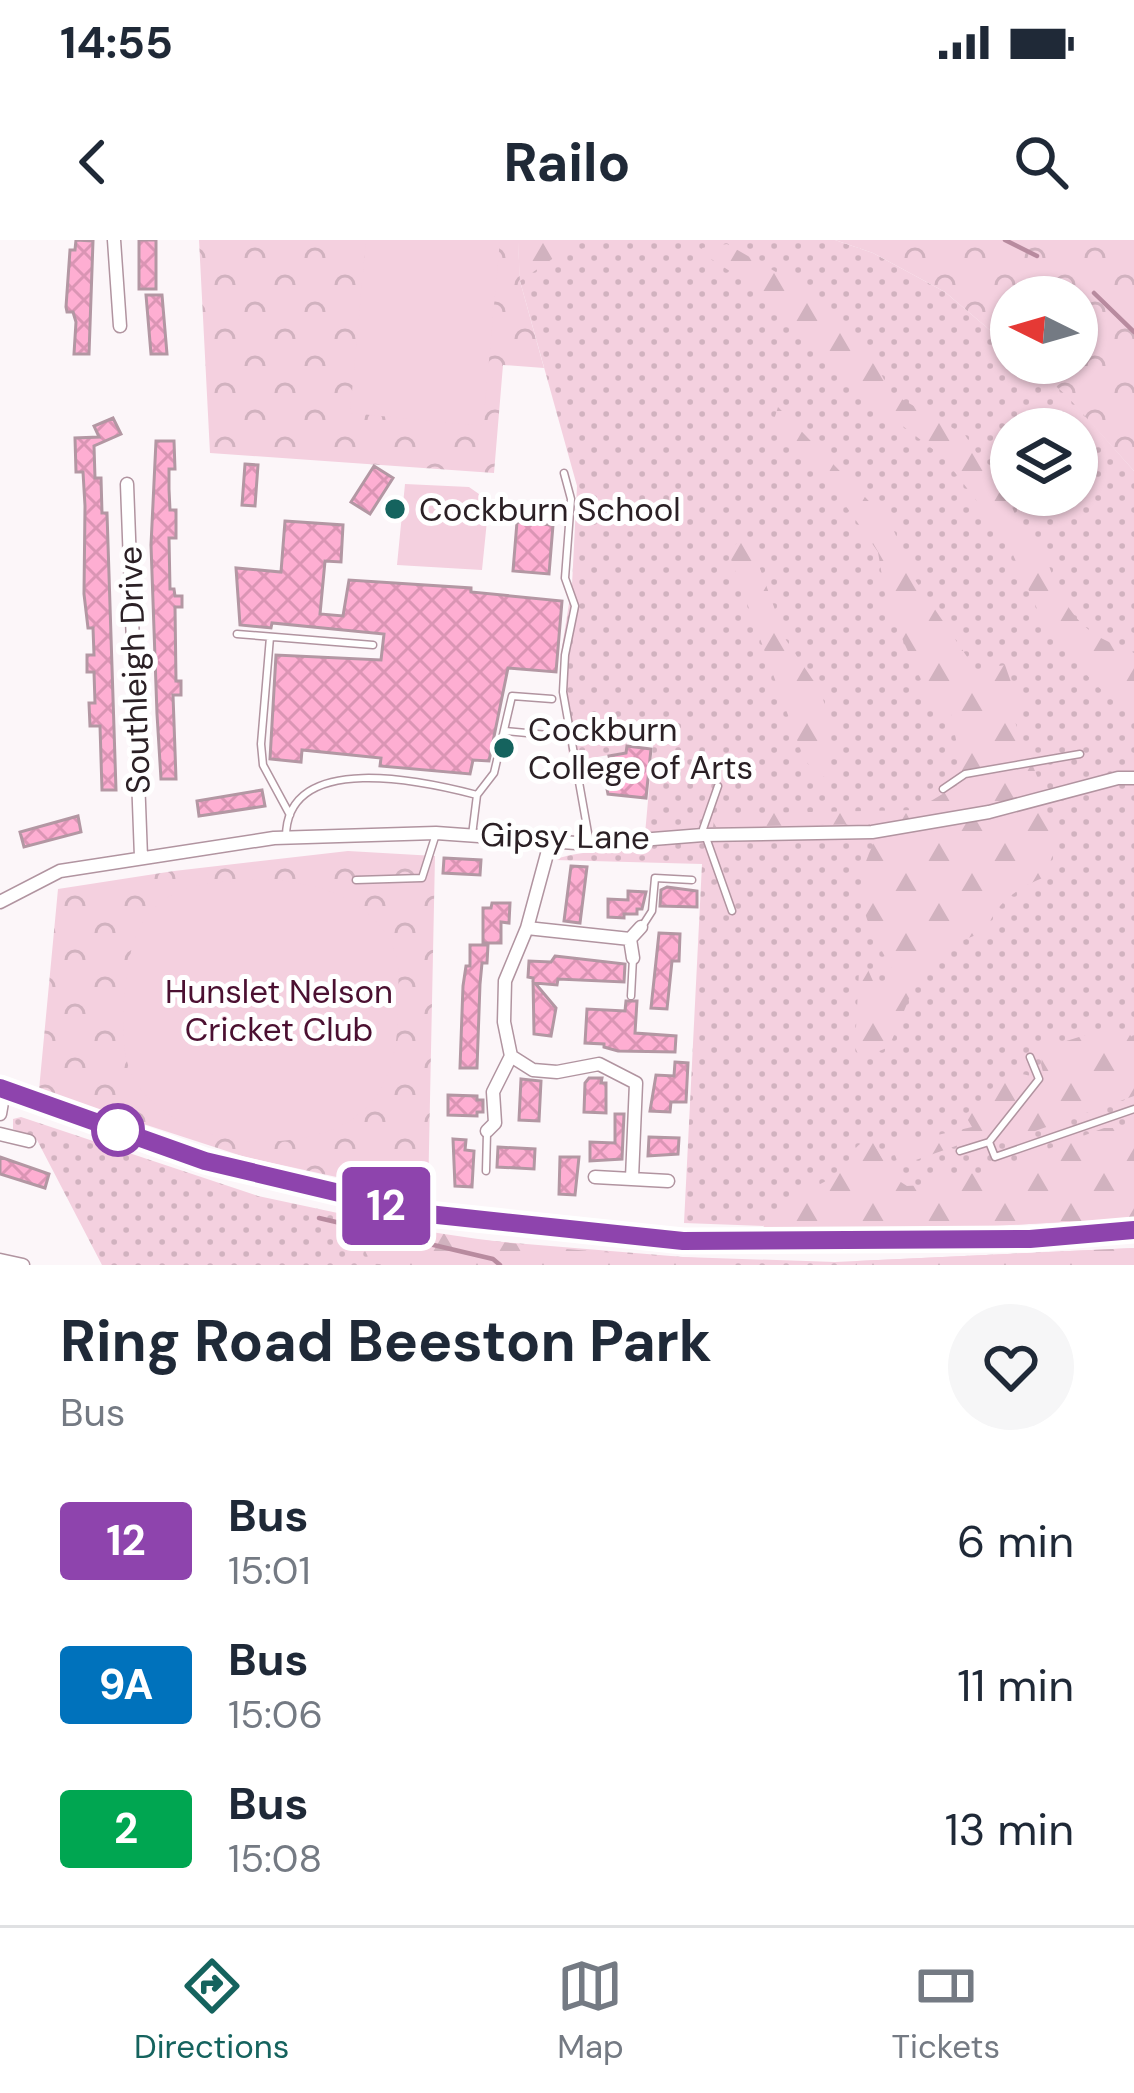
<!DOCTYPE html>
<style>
:root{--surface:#fff;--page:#f6f6f7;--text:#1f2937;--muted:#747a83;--line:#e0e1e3;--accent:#15635e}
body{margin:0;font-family:"DM Sans",sans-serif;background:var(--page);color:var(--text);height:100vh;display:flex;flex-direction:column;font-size:45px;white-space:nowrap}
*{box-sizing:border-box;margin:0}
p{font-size:39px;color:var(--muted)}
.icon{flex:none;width:66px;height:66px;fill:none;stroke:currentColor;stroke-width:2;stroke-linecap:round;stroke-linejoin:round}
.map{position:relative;height:1025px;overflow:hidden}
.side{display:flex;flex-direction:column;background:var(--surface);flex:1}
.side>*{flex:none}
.badge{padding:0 24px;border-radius:9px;font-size:42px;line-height:78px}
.needle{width:78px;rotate:275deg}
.controls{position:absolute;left:990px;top:36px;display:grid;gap:24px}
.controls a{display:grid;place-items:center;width:108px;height:108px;border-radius:50%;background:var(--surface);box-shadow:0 3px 9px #0004;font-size:60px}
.map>.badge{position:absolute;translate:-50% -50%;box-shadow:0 0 0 6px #fff}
.round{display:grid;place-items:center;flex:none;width:126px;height:126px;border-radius:63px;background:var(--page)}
.summary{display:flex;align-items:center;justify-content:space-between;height:204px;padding:0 60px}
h1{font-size:57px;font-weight:700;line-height:90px}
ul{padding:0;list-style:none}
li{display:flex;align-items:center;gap:36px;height:144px;padding:0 60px}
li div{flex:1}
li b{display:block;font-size:45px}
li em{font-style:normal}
li .badge{min-width:132px;font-weight:700;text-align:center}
.status{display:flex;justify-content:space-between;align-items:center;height:84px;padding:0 60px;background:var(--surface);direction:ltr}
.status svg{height:33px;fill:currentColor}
header{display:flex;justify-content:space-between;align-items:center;height:156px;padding:0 60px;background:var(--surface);font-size:54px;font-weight:700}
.tab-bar{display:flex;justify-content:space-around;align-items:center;height:168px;border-top:3px solid var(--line);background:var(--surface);font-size:33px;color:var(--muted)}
.tab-bar a{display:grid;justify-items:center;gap:6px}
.tab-bar .active{color:var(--accent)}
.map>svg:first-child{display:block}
</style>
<div class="status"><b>14:55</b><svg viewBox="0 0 49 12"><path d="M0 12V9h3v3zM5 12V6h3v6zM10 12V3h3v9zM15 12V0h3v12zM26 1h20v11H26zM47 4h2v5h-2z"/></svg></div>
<header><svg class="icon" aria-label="back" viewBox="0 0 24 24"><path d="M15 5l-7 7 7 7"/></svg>Railo<svg class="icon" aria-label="search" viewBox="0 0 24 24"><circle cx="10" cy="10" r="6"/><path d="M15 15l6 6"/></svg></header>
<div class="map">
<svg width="1134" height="1025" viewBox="0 0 1134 1025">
<defs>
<pattern id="grass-dots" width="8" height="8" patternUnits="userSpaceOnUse" patternTransform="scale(3)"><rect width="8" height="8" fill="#f4d0df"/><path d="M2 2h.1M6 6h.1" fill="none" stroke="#d1b2bf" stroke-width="1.8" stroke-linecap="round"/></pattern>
<pattern id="forest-firs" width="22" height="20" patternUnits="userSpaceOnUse" patternTransform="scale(3)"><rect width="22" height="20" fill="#f4d0df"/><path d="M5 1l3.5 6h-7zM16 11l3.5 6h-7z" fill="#d1b2bf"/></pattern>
<pattern id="park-crowns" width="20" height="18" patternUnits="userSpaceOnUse" patternTransform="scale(3)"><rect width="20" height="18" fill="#f4d0df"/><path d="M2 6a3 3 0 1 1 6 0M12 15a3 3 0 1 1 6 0" fill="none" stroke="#d1b2bf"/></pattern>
<pattern id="building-cross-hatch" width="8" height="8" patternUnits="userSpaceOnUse" patternTransform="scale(3)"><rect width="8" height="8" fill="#feaed2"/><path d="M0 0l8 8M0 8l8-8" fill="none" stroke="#da95b4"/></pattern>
</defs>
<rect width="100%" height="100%" fill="#fcf6f9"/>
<path fill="url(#grass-dots)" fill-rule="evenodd" d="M518 0H835L873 13 945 52 1011 108V123H1029L1066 154 1134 231V978L906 991 684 983 702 624 555 620C568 611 677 603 702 600L645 594 653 505 627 502 625 512 570 522 560 454 562 407 572 345 577 246 520 41ZM1011 189H1077V255H1011Z
M21 877 258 956 455 998 683 1017 835 1022 1134 1008V1025H102L37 900 13 889V879Z"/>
<path fill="url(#forest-firs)" d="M518 0H580L520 41Z
M727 4 816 55 836 86 878 128 891 153 965 195 1012 267 1026 301 1042 306C1055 344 1068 383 1107 401 1116 406 1125 407 1134 413V480L1092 441 1042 380 1006 299 943 217 861 154 776 61 705 15 702 8Z
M778 167 891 284 915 340 976 430 1005 425 1018 462 1015 482 1041 546V576L1061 591 1045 637C1017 648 996 662 986 691L946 707 924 723 889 807 860 819 855 807 859 731 865 723 876 748 889 747 894 733C867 683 846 654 876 599L870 584 713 587 715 574 916 570 964 541 951 474 931 461 887 366 878 312 841 259 773 183Z
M739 301H750L786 400 819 449 829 475 828 535 820 538 804 519 728 311Z
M1111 787 1127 792 1134 799V856L1001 903 984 896 899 926 895 915 903 903 972 887 965 875C996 851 1003 817 1046 844L1041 824 1044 808Z
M1104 888H1134V978L906 991 763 988C778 950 822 954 845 925 858 910 849 910 870 897L893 937 907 946 926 945 950 934 984 933Z
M375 982C497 1006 619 1015 743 1020L732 1025H387L371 1023 353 986Z
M1134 1008V1025H857V1021Z"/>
<path fill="url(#park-crowns)" d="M199 0H518L520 41 544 128 503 125 494 233 210 213Z
M835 0H1134V231L1066 155 1029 123H1077V57H1011V108L945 52 873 13Z
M348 611 435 616 428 957 245 917 39 850 58 649 174 631Z"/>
<path fill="#f4d0df" d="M366 0H500L483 186 350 173Z
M405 244 469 247 489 261 482 330 397 325Z
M263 639C317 642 375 657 396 715 401 730 397 753 398 770 398 861 354 899 264 902 213 903 137 874 126 817 121 791 123 762 127 736 131 701 140 671 174 654 200 640 234 642 263 639Z"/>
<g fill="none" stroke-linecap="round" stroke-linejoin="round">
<path stroke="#b88b9f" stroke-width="4.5" d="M1005 0 1037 16
M1094 53 1134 92
M319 978 493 1019 500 1025"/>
</g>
<path fill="url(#building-cross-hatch)" stroke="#b397a3" stroke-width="3" d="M76 0 93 1 89 114H74L76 82 73 72H67L66 67 70 10H75Z
M139 0H156V49H139Z
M146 55H162L167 114H151Z
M113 178 121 194 94 206 95 238H101L102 273H107L116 550H102L100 486H90L89 463H95L94 432H87V415H94L93 388H88L84 354 85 266 83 232H76L75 198 99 197 94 186Z
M156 201H174L175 229H169V249L170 270H176V298H169L170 349H174L175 356H182V367H175L176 441H181V455H173L176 539H161L157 474 151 305Z
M245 224 258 225 255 266 242 265Z
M374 226 393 238 370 274 351 262Z
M285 281 343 285 341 322 325 321 320 374 343 376 349 340 471 348V352L562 361 556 432 508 428 489 521 473 520 470 534 380 526 381 518 302 510 301 522 270 519 276 415 381 420 384 394 272 383 271 388 240 385 236 328 281 332Z
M517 282 553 285 549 334 513 331Z
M627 506 651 509 646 558 608 554 605 539 614 538 609 516 626 513Z
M262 550 265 566 199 576 197 561Z
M78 576 81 592 24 607 20 592Z
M444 618 481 620 480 635 443 633Z
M571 626 587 627 580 683 564 681Z
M667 647 697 651V667L660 666 661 650Z
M628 651 646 652 642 669H637V674H624V678L608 677V659L628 660Z
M492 663H510L509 683 501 682V703H483V668H491Z
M659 693 680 694 679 721H672L667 769 651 768Z
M470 705H488L487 723H482L480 744 477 828H460L463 746 466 726H470Z
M555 716 625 724 624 742 558 739 557 745 535 743 556 768 551 796 534 794 533 738 528 737 529 721 551 722Z
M626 761H637L635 793 676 796 675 812 618 811 604 807V804L585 803 587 769 625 771Z
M675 822 688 823 686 862H671L670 872 650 871 656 835 674 836Z
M589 838H602L601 843H606V873L584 872 585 843Z
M521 839 541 841 539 881 519 880Z
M448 855 477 856V860H483V872H477V876L448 875Z
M615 874H624L622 919 590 921V902L615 903Z
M649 897 679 898 678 914 648 916Z
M453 899 466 900 465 910 474 911 472 947 455 946Z
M498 907 535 909 534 929 497 927Z
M0 917 49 934 45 948 0 934Z
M560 917H579L575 955 559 954Z"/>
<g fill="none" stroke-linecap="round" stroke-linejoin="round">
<g stroke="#b194a0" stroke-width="9">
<path id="lane" d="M564 233 571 259 565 338 575 366 565 415 563 452 590 604
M237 394 373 405
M270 397 261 504 263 525 290 575
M506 491 548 495
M718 546 703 589 732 671
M943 549 965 534 1080 514
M477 555 494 533 512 456 552 459
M286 597C286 509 427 542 477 555L472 595
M356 640 422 638 435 597
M643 685 652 671 655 638 692 640
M631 756 633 718
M989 902 1039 839 1030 817
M960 911 989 902 995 917 1134 869
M486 931 487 893"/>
</g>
<g stroke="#b194a0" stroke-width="15">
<path id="street" d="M114 0 120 86
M127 244 141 617
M550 603 527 688 505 741 504 782 511 816 533 830 557 832 599 824 636 843 632 938
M0 662 60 631 274 598 436 593 590 604 703 595 872 592 989 572 1118 538H1134
M527 688 630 699 641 687
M630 699 633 718
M0 874 4 851
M487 891 495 883 493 852 511 816
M0 894 29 901
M595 937 668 941
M0 1020 23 1025"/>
</g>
<g stroke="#b194a0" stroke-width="20">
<path id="secondary" d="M0 849 205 921 428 974 683 1001 1030 999 1134 990"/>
</g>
<use href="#lane" stroke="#fff" stroke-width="6"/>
<use href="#street" stroke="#fff" stroke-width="12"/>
<use href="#secondary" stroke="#c8e8e6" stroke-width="16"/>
</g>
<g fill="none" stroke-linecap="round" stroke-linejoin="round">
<g stroke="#fff" stroke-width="27">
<path id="line" d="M0 848 205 921 428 974 683 1001 1030 999 1134 990"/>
</g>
<use href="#line" stroke="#8e44ad" stroke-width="18"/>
</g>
<g fill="#15635e" stroke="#fff" stroke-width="4.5">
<circle cx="395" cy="269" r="12"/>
<circle cx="504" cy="508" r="12"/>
</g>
<circle fill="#fff" stroke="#8e44ad" stroke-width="6" cx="118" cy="890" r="24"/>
<g text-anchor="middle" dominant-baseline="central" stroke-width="10" stroke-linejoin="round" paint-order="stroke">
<g font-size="33" fill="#2b2025" stroke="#fff" text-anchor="start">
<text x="419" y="269">Cockburn School</text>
<text x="528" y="489">Cockburn<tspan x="528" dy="38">College of Arts</tspan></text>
</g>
<g font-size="33" fill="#2b2025" stroke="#fff">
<text transform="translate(134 430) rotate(-92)">Southleigh Drive</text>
<text transform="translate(565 596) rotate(1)">Gipsy Lane</text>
</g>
<g font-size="33" fill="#4b1031" stroke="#fff">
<text x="279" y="751">Hunslet Nelson<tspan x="279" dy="38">Cricket Club</tspan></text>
</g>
</g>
</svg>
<div class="controls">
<a><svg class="needle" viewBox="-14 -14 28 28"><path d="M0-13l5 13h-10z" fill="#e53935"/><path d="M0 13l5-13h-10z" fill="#747a83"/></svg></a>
<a><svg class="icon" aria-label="layers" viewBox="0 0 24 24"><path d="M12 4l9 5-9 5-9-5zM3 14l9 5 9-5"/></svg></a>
</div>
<b class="badge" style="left:386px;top:966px;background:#8e44ad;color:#fff">12</b>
</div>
<section class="side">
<div class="summary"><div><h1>Ring Road Beeston Park</h1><p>Bus</p></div><a class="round"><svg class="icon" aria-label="heart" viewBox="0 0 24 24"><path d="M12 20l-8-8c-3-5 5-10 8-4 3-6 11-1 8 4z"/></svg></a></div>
<ul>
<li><span class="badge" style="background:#8e44ad;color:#fff">12</span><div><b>Bus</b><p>15:01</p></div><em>6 min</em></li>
<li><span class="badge" style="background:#0072bc;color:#fff">9A</span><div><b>Bus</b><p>15:06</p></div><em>11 min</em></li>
<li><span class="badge" style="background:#00a651;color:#fff">2</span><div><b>Bus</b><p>15:08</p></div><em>13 min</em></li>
</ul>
</section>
<nav class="tab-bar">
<a class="active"><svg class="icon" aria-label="directions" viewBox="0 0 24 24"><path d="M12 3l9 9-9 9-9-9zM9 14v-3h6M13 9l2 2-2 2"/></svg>Directions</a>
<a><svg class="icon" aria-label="map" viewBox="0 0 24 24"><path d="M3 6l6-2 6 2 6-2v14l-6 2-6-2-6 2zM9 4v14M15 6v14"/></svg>Map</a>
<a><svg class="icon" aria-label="tickets" viewBox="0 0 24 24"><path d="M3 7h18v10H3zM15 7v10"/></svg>Tickets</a>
</nav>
